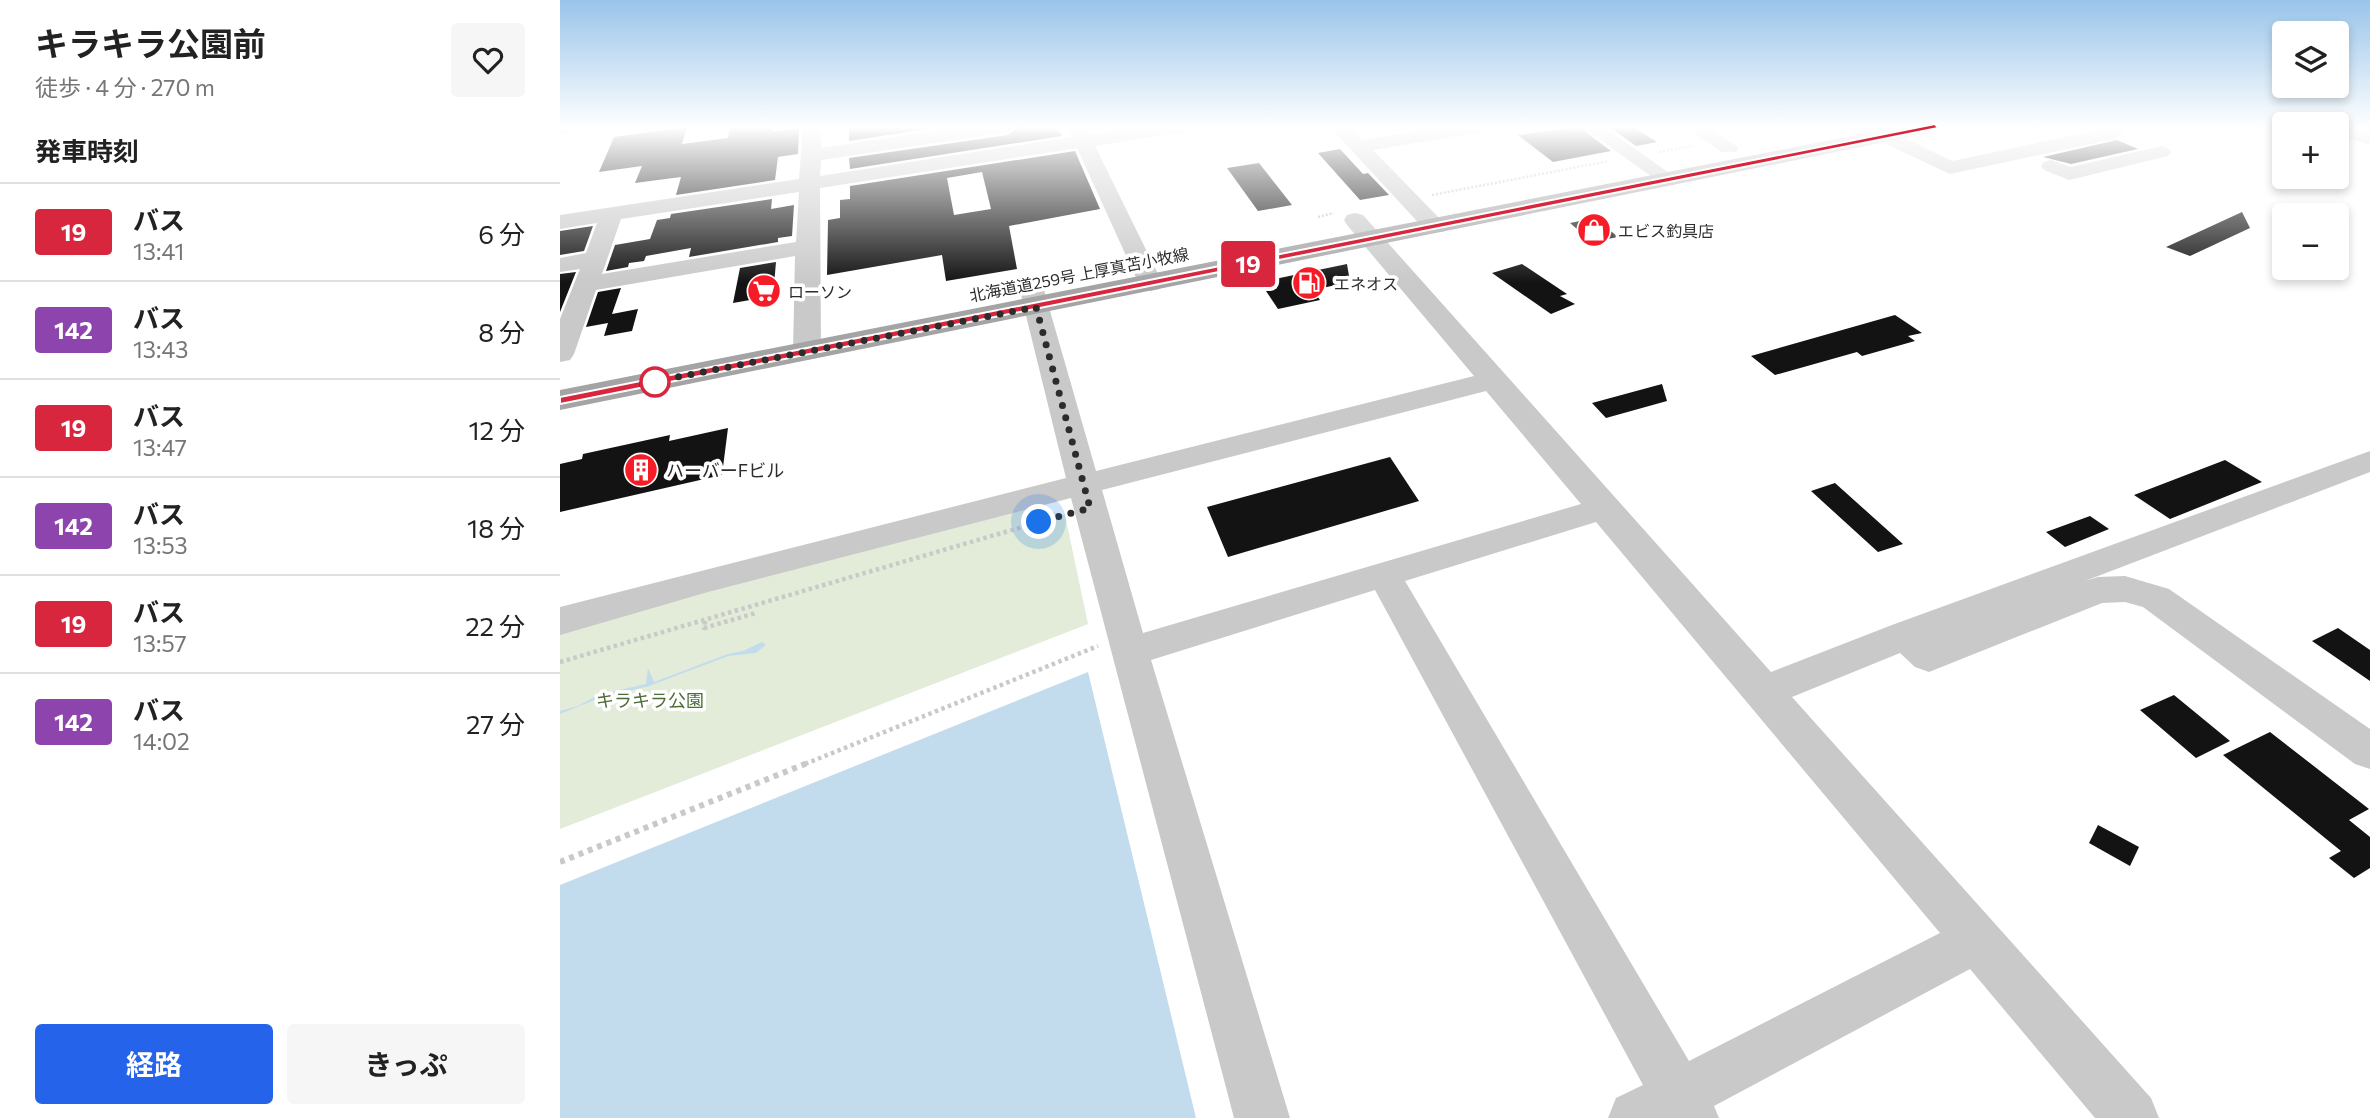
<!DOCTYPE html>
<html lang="ja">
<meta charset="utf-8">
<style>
:root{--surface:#fff;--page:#f6f6f6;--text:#222;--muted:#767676;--line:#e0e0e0;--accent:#2563eb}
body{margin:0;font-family:Commissioner,"Noto Sans JP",sans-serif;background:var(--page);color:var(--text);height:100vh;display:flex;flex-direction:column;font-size:26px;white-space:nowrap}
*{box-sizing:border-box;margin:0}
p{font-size:23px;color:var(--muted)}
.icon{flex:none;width:38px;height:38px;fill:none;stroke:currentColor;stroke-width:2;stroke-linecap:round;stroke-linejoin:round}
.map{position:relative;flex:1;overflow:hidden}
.panel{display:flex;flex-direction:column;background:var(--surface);width:560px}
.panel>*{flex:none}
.badge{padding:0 14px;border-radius:5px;font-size:24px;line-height:46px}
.tools{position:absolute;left:1712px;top:21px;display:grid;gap:14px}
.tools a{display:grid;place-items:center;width:77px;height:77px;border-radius:7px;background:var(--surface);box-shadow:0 4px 10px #0003;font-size:35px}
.you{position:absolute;width:35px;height:35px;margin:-18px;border:5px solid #fff;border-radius:50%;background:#1a73e8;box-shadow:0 0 0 10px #1a73e833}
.map>.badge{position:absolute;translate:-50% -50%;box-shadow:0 0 0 4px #fff}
h2{padding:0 35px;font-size:26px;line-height:63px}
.round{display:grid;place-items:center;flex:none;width:74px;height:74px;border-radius:7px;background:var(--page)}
.summary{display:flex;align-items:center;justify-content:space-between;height:119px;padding:0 35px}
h1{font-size:33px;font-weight:700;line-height:52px}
.cta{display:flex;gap:14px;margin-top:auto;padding:14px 35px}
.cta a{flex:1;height:80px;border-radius:7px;background:var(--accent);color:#fff;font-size:28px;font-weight:700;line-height:80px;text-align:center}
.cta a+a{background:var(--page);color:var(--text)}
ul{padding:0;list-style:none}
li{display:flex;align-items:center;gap:21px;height:98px;padding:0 35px;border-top:2px solid var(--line)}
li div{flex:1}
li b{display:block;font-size:26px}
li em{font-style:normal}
li .badge{min-width:77px;font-weight:700;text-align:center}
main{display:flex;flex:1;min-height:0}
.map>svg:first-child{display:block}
</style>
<main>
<section class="panel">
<div class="summary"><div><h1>キラキラ公園前</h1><p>徒歩 · 4 分 · 270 m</p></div><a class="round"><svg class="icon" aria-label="heart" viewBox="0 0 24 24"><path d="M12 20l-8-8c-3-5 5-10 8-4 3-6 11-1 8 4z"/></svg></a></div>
<h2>発車時刻</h2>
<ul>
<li><span class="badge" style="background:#d7263d;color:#fff">19</span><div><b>バス</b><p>13:41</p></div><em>6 分</em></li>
<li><span class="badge" style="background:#8e44ad;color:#fff">142</span><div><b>バス</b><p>13:43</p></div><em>8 分</em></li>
<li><span class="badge" style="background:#d7263d;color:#fff">19</span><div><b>バス</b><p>13:47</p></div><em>12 分</em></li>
<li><span class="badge" style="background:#8e44ad;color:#fff">142</span><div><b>バス</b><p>13:53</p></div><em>18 分</em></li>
<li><span class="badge" style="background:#d7263d;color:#fff">19</span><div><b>バス</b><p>13:57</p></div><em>22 分</em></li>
<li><span class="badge" style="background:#8e44ad;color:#fff">142</span><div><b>バス</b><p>14:02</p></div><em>27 分</em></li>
</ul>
<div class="cta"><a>経路</a><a>きっぷ</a></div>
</section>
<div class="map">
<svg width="1810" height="1118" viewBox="0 0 1810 1118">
<rect width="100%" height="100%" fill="#fff"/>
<path fill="#e2ecd8" d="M473 507 505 515 528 624 0 829V634L140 593Z"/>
<path fill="#c2dcee" d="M202 642 206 645 196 653 168 656 89 686 39 698 0 714V711L18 706 38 695 86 684 88 668 94 682 168 654 183 651Z
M528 672 636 1118H0V885Z"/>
<path fill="#131313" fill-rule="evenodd" d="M170 126H213L212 132 239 128 238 154 218 157 215 180 116 195 121 177 75 183 82 166 39 172 54 137 127 127 122 144 168 138Z
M289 126H387L289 141Z
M460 126H496L502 136 290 169 289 158 448 135Z
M1048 126H1072L1097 142 1076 146Z
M1019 127 1051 151 993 162 958 135Z
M1557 140 1578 149 1511 164 1483 157Z
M780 149 803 174 808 173 829 195 800 200 758 153Z
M515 151 540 209 449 226 457 269 386 281 382 255 267 275 268 220 280 218V200L290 199V186ZM422 172 431 209 394 215 387 178Z
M699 163 732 205 698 211 667 168Z
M212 199 211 209 234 205 232 236 218 238V242L129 257 131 248 86 256 84 261 69 263 68 267 46 271 55 245 90 239 97 220 110 218 111 214Z
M1682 212 1690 228 1630 256 1606 247Z
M1035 218 1058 237 1032 242 1010 223Z
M33 226 24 251 0 255V231Z
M216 262 213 296 173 303 180 268Z
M787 264 790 282 753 290 760 300 718 309 700 282Z
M962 264 1007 294 1000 296 1015 304 991 314 932 273Z
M16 272 0 312V274Z
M61 288 52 314 78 309 72 331 44 336 48 323 26 327 38 292Z
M1335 315 1362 333 1348 336 1355 341 1302 356 1297 352 1215 375 1191 356Z
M1102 384 1107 401 1046 418 1032 403Z
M168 428 162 475 0 512V464L22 459 23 454 110 435 109 441Z
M830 457 859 501 668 557 647 507Z
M1665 460 1702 482 1610 519 1574 495Z
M1275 483 1343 544 1318 552 1251 491Z
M1530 516 1549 529 1505 547 1486 532Z
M1778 628 1810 650V681L1752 641Z
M1614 695 1670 741 1636 758 1580 710Z
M1710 732 1809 809 1789 820 1810 837V868L1794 878 1769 858 1781 851 1663 755Z
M1538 825 1579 847 1570 866 1529 843Z"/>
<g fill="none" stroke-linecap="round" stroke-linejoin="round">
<path stroke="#c9c9c9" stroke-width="2.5" stroke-dasharray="2 2" stroke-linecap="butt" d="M1099 152 1132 146
M872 195 1049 161
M758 217 774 213"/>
<path stroke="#c9c9c9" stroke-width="4.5" stroke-dasharray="3.5 3.5" stroke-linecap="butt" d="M145 621 144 628 196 613
M0 662 500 516
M245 764 538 646"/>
<path stroke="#c9c9c9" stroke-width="6" stroke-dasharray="5 5" stroke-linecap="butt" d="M0 862 250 762"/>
<path fill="#c9c9c9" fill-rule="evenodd" d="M0 126H21L19 130 0 134Z
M243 126H261V148L407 126H457L448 132 261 160 260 176 512 137 507 126H526L530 135 584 126H633L624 132 535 146 603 284 600 289 591 291 582 289 579 284 517 148 260 188 261 352 257 358 247 360 237 358 233 352 235 256 36 290 14 354 10 360 0 362V319L20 269 0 272V258L26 253 37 223 0 229V215L239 179ZM239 192 236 242 42 274 61 219Z
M769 126H789L803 140 885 126H929L920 132 813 150 883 222 886 227 883 232H867Z
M1021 126H1043L1119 180 1116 184H1102Z
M1124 126H1147L1179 148 1176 152H1162Z
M1282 126H1307L1318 132H1332L1392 161 1534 131 1528 126H1554L1564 133 1554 139 1390 174 1322 142H1308Z
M1776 126H1790L1810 133V145L1776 134Z
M1601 146 1608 148 1611 152 1608 156 1509 180 1484 170 1481 166 1484 162 1491 160 1511 167Z
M795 213 803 215 1211 672 1332 625 1810 451V472L1525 581 1538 577 1565 576 1609 589 1810 729V769L1795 764 1583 607 1565 602 1542 603 1369 672 1355 667 1340 653 1232 697 1591 1098 1599 1118H1535L1410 969 1154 1106 1159 1118H1048L1056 1098 1083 1085 815 590 591 660 730 1118H674L511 498 148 592 0 635V607L506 478 458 283 461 278 470 276 479 278 482 283 536 471 914 376 787 225 784 220 787 215ZM926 391 1021 504 583 633 542 490ZM1036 522 1380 933 1129 1061 845 581Z"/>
<path fill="#a4a4a4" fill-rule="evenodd" d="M1342 126H1385L1382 130 1375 132 0 410V390Z"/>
</g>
<linearGradient id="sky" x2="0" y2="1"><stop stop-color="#99c4ea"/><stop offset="0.45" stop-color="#fff"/><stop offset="1" stop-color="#fff" stop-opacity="0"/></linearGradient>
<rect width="1810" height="283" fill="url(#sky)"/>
<path fill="#d7263d" stroke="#fff" stroke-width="2" d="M1375 124 1378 128 0 404V397Z"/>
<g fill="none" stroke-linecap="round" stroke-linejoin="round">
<path stroke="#2c2c2c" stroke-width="7" stroke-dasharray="0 12.6" d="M95 382 82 384 476 307 530 508 479 522"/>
</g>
<defs>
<g id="shop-disc" transform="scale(1.75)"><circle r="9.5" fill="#f61c27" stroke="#fff"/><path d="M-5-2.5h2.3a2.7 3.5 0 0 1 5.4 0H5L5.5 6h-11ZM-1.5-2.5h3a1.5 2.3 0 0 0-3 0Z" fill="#fff"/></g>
<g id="fuel-disc" transform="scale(1.75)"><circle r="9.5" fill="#f61c27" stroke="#fff"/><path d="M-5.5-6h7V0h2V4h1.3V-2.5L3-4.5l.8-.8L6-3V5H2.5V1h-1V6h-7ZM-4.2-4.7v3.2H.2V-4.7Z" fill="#fff"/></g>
<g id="supermarket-disc" transform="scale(1.75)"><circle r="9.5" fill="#f61c27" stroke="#fff"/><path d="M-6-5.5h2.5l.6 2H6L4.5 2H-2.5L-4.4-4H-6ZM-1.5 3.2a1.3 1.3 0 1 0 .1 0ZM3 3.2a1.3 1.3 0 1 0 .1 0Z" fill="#fff"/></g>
<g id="building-disc" transform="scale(1.75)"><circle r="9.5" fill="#f61c27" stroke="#fff"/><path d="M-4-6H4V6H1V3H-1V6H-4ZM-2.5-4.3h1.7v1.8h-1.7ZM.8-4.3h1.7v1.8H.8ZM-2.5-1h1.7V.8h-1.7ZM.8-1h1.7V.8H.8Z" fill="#fff"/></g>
</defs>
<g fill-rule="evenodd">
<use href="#shop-disc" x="1034" y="230"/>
<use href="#fuel-disc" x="749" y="283"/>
<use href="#supermarket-disc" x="204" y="291"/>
<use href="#building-disc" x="81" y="470"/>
</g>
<circle fill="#fff" stroke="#d7263d" stroke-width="3.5" cx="95" cy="382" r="14"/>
<g text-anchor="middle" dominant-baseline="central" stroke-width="7" stroke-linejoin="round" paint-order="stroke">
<g font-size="16" fill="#2c2c2c" stroke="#fff" text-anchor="start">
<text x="1058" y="230">エビス釣具店</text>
<text x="774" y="283">エネオス</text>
<text x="228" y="291">ローソン</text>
</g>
<g font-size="16" fill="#2c2c2c" stroke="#fff">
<text transform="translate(519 274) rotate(-11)">北海道道259号 上厚真苫小牧線</text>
</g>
<g font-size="18" fill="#2c2c2c" stroke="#fff" text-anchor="start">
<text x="106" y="470">ハーバーFビル</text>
</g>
<g font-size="18" fill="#4e6c36" stroke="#fff">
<text x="90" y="700">キラキラ公園</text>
</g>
</g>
</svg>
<div class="tools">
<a><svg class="icon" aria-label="layers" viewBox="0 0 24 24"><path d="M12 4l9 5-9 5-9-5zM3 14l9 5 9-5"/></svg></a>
<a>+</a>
<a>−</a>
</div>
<div class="you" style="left:479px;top:522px"></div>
<b class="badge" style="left:688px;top:264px;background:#d7263d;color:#fff">19</b>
</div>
</main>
